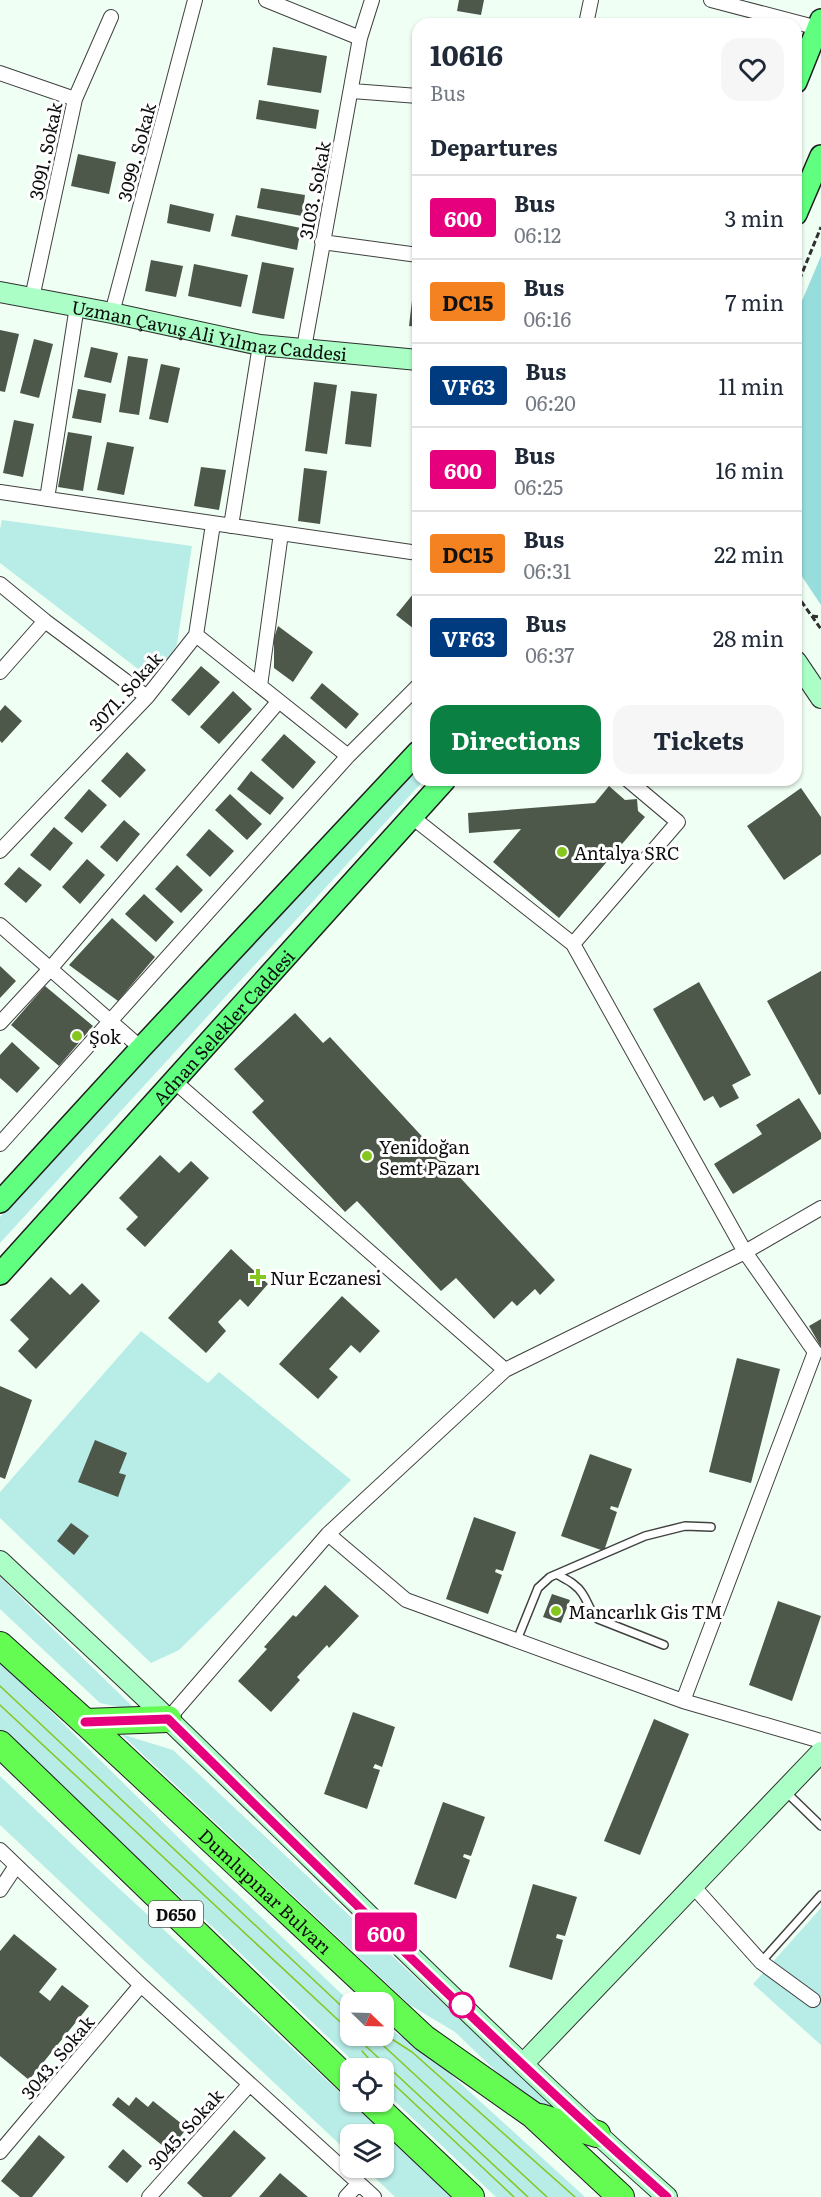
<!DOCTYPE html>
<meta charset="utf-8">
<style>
:root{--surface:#fff;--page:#f6f6f7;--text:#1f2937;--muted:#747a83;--line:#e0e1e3;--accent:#0b8043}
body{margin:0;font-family:Literata,serif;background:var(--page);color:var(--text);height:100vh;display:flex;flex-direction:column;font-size:22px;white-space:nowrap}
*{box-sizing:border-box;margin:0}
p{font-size:20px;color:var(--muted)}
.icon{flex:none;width:33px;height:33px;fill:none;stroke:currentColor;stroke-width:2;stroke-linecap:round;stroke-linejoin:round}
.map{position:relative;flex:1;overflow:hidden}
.details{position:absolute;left:412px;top:18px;width:390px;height:768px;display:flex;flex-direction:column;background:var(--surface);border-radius:18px;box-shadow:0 2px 4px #0004}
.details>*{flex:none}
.badge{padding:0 12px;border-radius:4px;font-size:21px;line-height:39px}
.needle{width:39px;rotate:113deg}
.tools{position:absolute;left:340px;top:1992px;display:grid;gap:12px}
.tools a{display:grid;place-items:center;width:54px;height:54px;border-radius:12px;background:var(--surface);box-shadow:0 2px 4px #0004;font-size:30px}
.map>.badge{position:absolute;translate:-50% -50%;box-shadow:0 0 0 3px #fff}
h2{padding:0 18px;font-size:22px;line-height:54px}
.round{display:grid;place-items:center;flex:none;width:63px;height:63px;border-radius:18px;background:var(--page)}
.head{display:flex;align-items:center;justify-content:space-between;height:102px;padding:0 18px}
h1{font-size:28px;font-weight:700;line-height:45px}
.action{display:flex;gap:12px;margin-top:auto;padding:12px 18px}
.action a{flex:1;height:69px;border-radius:18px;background:var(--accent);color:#fff;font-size:24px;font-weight:700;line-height:69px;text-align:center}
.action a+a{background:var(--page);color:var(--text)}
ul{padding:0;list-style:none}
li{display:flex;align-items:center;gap:18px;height:84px;padding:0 18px;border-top:2px solid var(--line)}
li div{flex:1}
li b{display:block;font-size:22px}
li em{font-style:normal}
li .badge{min-width:66px;font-weight:700;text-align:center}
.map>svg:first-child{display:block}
</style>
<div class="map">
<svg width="821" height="2197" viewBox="0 0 821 2197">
<rect width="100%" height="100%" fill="#f0fff4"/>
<path fill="#b7ece7" d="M2 520 192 546 177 644 168 660 152 672H142L0 563V529Z
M418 767V780H424L0 1243V1217Z
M141 1331 208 1383 219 1372 351 1480 179 1650 151 1663 0 1518V1492Z
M0 1577 137 1711 100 1703 0 1609Z
M0 1661 194 1853 351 2003V2036H384V2026L425 2051 585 2197H496L384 2091V2068H360L216 1930 0 1731Z
M121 1734 173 1750 567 2120 545 2118 455 2032 410 2005Z
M0 1776 97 1868 453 2197H395L365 2168H384V2134H351V2155L0 1825Z
M821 1908V2045L753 1984Z"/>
<path fill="#96dddc" d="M821 256V605L797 569 796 315Z"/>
<path fill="#4d584a" d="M459 0H484L481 15 457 11Z
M273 47 327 56 321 93 267 85Z
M259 100 319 110 316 129 256 119Z
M78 154 116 162 109 194 71 186Z
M261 188 305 195 302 216 257 208Z
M170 204 214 214 210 232 167 223Z
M236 215 301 228 297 250 231 236Z
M151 260 183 266 176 297 145 291Z
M262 262 294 268 284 319 252 313Z
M194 264 248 275 241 307 188 296Z
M414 284H418V327L409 326Z
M0 330 19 334 5 392 0 391Z
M34 339 53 344 39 398 20 393Z
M91 347 118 353 111 383 84 377Z
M128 356 148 359 139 415 119 412Z
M161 364 180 368 168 423 149 419Z
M314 382 337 385 327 454 305 451Z
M78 389 106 394 101 423 72 418Z
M351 391 377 394 371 447 345 444Z
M14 420 34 424 23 477 3 473Z
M68 432 92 436 83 491 58 487Z
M107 442 134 447 124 495 97 490Z
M201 467 226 470 219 510 194 506Z
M304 468 327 471 320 524 298 521Z
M418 588V632L396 615Z
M278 626 313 652 293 682 274 668V638Z
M201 666 220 682 189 716 171 700Z
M322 683 359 714 346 729 310 698Z
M233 691 252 709 219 744 200 727Z
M5 705 22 721 2 743 0 741V711Z
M284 734 316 762 293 789 261 760Z
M127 752 146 770 120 798 101 781Z
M251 771 284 798 270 815 237 789Z
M609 786 625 800 637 799 638 811 645 817 559 918 493 862 521 829 469 833 468 813 595 803Z
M801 788 821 817V854L784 880 747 826Z
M89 789 107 805 82 833 64 818Z
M230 794 262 824 247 840 215 810Z
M124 820 140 834 117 862 100 847Z
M54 827 73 843 50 871 30 855Z
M209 829 234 851 210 877 186 855Z
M87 859 105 875 80 904 62 887Z
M177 865 203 890 181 913 155 889Z
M19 867 42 885 26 903 4 884Z
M144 894 174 922 156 942 125 914Z
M112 918 155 957 118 1001 69 965Z
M0 966 16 981 0 998Z
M821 971V1094L819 1095 767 1001Z
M699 982 751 1075 732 1085 739 1098 720 1108 713 1096 704 1101 653 1009Z
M45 986 93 1026 59 1066 11 1025Z
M295 1013 323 1043 330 1037 555 1280 540 1295 535 1289 517 1306 512 1301 494 1319 456 1278 441 1291 357 1201 345 1212 252 1112 264 1101 234 1069Z
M12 1042 40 1068 17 1093 0 1078V1055Z
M799 1098 821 1133V1139L733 1194 714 1164 762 1134 756 1125Z
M160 1155 179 1173 191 1161 209 1178 145 1247 126 1229 138 1217 119 1198Z
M231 1249 268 1284 248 1307 240 1299 218 1322 226 1331 206 1353 168 1318Z
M51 1277 70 1295 82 1283 100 1301 36 1369 18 1351 29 1339 10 1320Z
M342 1296 380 1331 360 1353 351 1345 329 1369 338 1377 318 1399 279 1364Z
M821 1319V1347L809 1326Z
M737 1358 780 1369 751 1483 709 1472Z
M0 1386 32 1400 5 1479 0 1477Z
M95 1440 127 1453 119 1473 126 1475 118 1497 78 1482Z
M590 1454 632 1469 618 1508 611 1506 610 1509 617 1512 604 1551 561 1536Z
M474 1517 516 1532 503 1571 496 1569 495 1572 502 1575 488 1614 446 1599Z
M71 1523 89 1536 74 1555 57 1541Z
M325 1585 359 1616 329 1648 327 1645 297 1677 300 1680 271 1712 238 1681 267 1649 264 1647 293 1615 296 1617Z
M552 1594 570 1600 561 1623 543 1617Z
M778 1601 821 1616 792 1701 749 1685Z
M353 1712 395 1727 382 1767 375 1764 373 1768 380 1770 367 1809 324 1794Z
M654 1719 689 1734 640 1855 604 1841Z
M443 1802 485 1817 471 1856 464 1854 463 1857 470 1860 456 1899 414 1884Z
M533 1884 577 1897 565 1936 557 1934 556 1938 563 1940 552 1980 509 1967Z
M14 1934 57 1969 39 1992 50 2001 62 1985 89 2006 29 2080 0 2056V1951Z
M118 2097 129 2106 136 2097 148 2107 153 2101 187 2128 177 2141 181 2144 173 2154 112 2105Z
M234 2130 266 2158 231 2197H203L187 2183Z
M39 2135 65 2157 32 2197H20L1 2181Z
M123 2149 142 2166 127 2183 108 2167Z
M280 2173 308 2197H259Z"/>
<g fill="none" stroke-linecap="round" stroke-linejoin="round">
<g stroke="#414141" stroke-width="10">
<path id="lane" d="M558 1575C567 1580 576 1584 582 1593 589 1603 589 1611 598 1619L664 1645
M517 1640 538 1588 550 1577 645 1536 685 1526 711 1527
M786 1792 821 1826
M761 1962 821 1895"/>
</g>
<g stroke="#414141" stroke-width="16">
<path id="street" d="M266 0 360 38
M711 0 818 28
M586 24 591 0
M0 73 75 99
M352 91 418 96
M322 242 418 255
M32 298 75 99 111 17
M112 313 195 0
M304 348 360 38 372 0
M0 492 418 553
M47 499 77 306
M231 526 260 345
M0 584 45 621 147 697
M196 635 348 756
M0 672 45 621
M260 686 281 533
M412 817 573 944 745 1252 815 1352 683 1701
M0 851 147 697 196 635 213 524
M0 925 141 1048
M573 944 678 822 628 780
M0 1023 50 969 279 701
M174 1081 505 1370
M0 1144 348 756 418 686
M328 1534 406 1600 683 1701 821 1741
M168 1719 328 1534 505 1370 745 1252 821 1208
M0 1850 141 1985 374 2197
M693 1886 761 1962 813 2000
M0 1890 16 1866
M0 2152 141 1985
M149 2197 249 2085
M346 2197 359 2183"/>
</g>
<g stroke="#303030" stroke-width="22">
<g id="secondary">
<path id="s1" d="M0 292 112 313 260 345 418 360"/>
<path d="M796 661 821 698"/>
<path d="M0 1561C56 1614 113 1666 169 1720 334 1879 495 2044 667 2197"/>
<path d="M523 2064 821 1752"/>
</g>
</g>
<g stroke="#1f1f1f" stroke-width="24">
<g id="primary">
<path d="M796 82 821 20"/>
<path d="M796 214 821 156"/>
<path d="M0 1202 141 1048 418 752"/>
<path id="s2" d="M0 1274 445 780"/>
</g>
</g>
<g stroke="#1f1f1f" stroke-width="28">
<g id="highway">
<path id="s3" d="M0 1645 85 1722 424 2038 533 2115 621 2197"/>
<path d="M85 1722 168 1719"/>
<path d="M0 1744 351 2083"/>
<path d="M371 2102 471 2197"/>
<path d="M540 2117 597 2134"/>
</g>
</g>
<path stroke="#303030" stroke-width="3" stroke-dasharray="6 3" stroke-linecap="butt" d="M796 288 821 227
M796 594 821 629
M812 616 821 617"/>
<use href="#lane" stroke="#fff" stroke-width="7"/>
<use href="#street" stroke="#fff" stroke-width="14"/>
<use href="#secondary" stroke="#abffc6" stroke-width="20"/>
<use href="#primary" stroke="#60ff7f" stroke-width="21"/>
<use href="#highway" stroke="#64fb52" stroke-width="26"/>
<path stroke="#85c61f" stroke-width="1.5" d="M0 1686 351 2015
M0 1705 351 2032
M384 2034 412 2052 575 2197
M355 2036 528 2197
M373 2036 547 2197
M362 2051 377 2068
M384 2075 514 2197"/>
</g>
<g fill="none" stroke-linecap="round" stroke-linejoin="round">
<g stroke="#fff" stroke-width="14">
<path id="line" d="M85 1722 168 1719C332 1881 495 2044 667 2197"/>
</g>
<use href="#line" stroke="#e6007e" stroke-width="9"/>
</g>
<g fill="#85c61f" stroke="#fff" stroke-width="2">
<circle cx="562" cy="852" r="6"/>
<circle cx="77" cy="1036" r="6"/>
<circle cx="367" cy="1156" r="6"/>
<path d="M255 1268h6v6h6v6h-6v6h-6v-6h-6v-6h6z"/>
<circle cx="556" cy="1611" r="6"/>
</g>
<circle fill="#fff" stroke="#e6007e" stroke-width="3" cx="462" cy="2005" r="12"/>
<g text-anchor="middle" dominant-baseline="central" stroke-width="6" stroke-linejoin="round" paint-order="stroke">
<rect fill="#fff" stroke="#565656" stroke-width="1.5" x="149" y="1901" width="54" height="26" rx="4.5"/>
<g font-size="16" font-weight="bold" fill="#0e0e0e">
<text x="176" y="1914">D650</text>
</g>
<g font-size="18" fill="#0e0e0e" stroke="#fff">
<text transform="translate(45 151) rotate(-78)">3091. Sokak</text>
<text transform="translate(136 152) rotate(-75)">3099. Sokak</text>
<text transform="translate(314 190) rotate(-79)">3103. Sokak</text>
<text stroke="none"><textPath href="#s1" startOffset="213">Uzman Çavuş Ali Yılmaz Caddesi</textPath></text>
<text transform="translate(125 691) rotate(-48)">3071. Sokak</text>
<text stroke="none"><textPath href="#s2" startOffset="333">Adnan Selekler Caddesi</textPath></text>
<text stroke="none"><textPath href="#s3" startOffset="362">Dumlupınar Bulvarı</textPath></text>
<text transform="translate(57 2057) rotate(-50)">3043. Sokak</text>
<text transform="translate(185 2129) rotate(-48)">3045. Sokak</text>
</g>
<g font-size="18" fill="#0e0e0e" stroke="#fff" text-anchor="start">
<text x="574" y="852">Antalya SRC</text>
<text x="89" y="1036">Şok</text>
<text x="379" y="1146">Yenidoğan<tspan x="379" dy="21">Semt Pazarı</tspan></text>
<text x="270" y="1277">Nur Eczanesi</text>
<text x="568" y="1611">Mancarlık Gis TM</text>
</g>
</g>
</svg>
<div class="tools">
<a><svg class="needle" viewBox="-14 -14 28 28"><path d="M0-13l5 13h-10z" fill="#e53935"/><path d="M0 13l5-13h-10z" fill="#747a83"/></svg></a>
<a><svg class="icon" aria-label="locate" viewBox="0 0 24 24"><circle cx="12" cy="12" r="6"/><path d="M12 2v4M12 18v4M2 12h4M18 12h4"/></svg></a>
<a><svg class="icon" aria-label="layers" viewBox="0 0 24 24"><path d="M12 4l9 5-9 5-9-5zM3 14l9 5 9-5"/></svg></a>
</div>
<b class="badge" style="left:386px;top:1932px;background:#e6007e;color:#fff">600</b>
<section class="details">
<div class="head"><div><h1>10616</h1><p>Bus</p></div><a class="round"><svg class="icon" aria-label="heart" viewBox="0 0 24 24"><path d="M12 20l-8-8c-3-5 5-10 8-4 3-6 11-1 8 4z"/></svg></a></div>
<h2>Departures</h2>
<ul>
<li><span class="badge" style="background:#e6007e;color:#fff">600</span><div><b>Bus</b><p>06:12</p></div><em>3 min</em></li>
<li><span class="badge" style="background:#f58220;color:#111">DC15</span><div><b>Bus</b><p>06:16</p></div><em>7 min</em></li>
<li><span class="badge" style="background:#003b80;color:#fff">VF63</span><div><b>Bus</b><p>06:20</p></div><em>11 min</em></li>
<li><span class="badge" style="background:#e6007e;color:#fff">600</span><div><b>Bus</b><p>06:25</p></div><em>16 min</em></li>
<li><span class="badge" style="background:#f58220;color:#111">DC15</span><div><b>Bus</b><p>06:31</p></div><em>22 min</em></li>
<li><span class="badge" style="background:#003b80;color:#fff">VF63</span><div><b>Bus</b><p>06:37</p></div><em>28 min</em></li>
</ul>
<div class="action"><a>Directions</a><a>Tickets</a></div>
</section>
</div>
